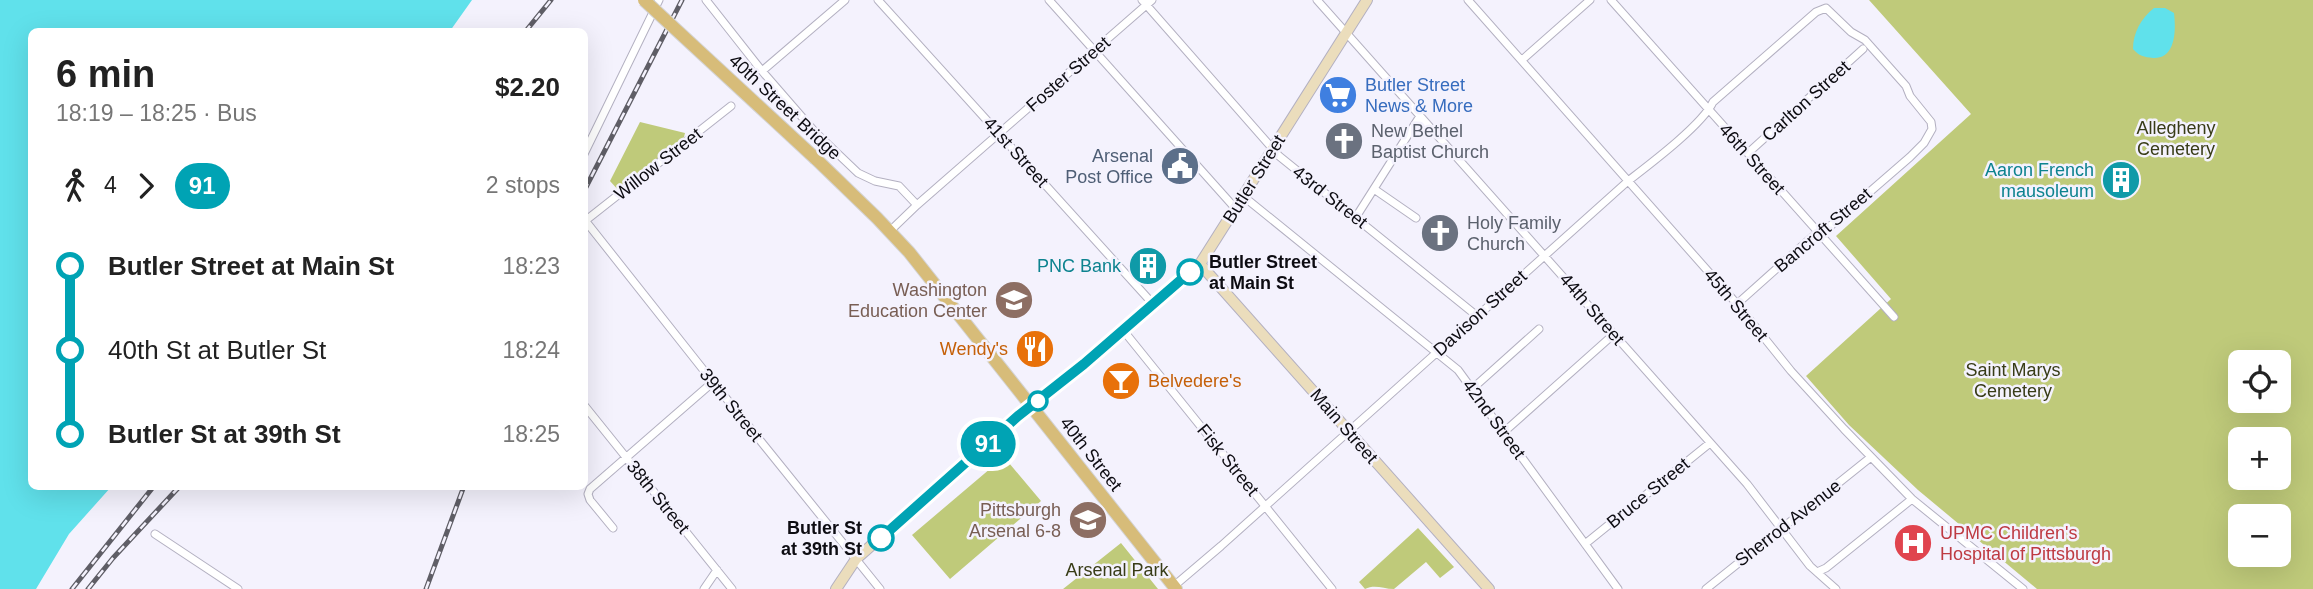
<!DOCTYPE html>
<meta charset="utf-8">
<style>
:root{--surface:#fff;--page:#f6f6f6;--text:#222;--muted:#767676}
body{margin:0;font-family:Helvetica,sans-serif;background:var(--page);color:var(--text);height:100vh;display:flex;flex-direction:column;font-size:26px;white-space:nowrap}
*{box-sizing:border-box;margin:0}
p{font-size:23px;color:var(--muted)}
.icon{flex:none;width:38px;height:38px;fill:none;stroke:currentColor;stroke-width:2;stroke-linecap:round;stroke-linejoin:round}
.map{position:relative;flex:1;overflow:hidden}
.sheet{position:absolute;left:28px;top:28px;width:560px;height:462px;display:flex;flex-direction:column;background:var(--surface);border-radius:10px;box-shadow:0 7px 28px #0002}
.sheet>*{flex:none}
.badge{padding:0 14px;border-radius:23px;font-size:24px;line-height:46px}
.fabs{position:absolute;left:2228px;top:350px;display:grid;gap:14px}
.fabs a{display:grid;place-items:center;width:63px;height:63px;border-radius:10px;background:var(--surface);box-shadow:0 7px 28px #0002;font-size:35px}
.map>.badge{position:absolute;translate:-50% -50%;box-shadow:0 0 0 4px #fff}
.legs{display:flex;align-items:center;gap:10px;height:77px;padding:0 28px;font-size:23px}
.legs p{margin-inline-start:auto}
.headline{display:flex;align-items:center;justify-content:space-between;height:119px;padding:0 28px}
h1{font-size:38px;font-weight:700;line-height:52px}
ul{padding:0 28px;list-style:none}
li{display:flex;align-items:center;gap:24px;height:84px;font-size:26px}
li i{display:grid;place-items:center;width:10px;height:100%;margin:0 9px;background:currentColor}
li i::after{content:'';width:18px;height:18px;margin:-9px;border:5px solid;border-radius:50%;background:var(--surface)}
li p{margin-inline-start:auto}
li:first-child i{background:linear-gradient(#0000 50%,currentColor 0)}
li:last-child i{background:linear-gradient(currentColor 50%,#0000 0)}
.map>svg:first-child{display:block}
</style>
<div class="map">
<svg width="2313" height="589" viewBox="0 0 2313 589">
<rect width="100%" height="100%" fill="#f4f2fd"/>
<path fill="#bfca7a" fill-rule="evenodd" d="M1869 0H2313V589H2037L1918 490 1849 425 1806 376 1891 299 1836 236 1971 114ZM2240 362H2278V401H2240ZM2240 439H2278V478H2240ZM2240 516H2278V555H2240Z
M640 122 685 133 683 141 619 191 610 181Z
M1004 457 1041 501 950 579 912 535Z
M1418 528 1454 567 1440 578 1426 562 1394 589C1383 589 1375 584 1365 589L1359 582Z
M1121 543 1158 589H1063Z"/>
<path fill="#60e1eb" d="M0 0H472L450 31 32 32V486L111 487 69 534 36 589H0Z
M2154 8H2165L2174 13C2176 30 2176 59 2153 58 2144 57 2139 56 2133 49 2133 33 2141 18 2154 8Z"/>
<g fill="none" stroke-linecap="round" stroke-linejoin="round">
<g stroke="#b3b0c1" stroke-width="9">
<path id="street" d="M706 0 762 71 815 132 858 173 875 181 899 186 917 205
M878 0 1153 304
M1049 0 1235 208
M1142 0 1279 156 1477 316
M1317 0 1747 484 1810 566 1836 589
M1468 0 1737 304 1791 371 1844 429 1912 499 2023 589
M1611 0 1894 317
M1522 60 1590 0
M762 71 845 0
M1748 153 1863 49
M584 154 659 0
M1374 189 1416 218
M1243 196 1458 370 1618 589
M1356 217 1420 116
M584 219 713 382 880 589
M585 221 731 106
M890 231 917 205 1152 0
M1123 330 1332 589
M1472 389 1539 329
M584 405 732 589
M1504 432 1614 334
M613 528 590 500 588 494 590 489 713 382
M155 534 238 589
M1585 544 1710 443
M1817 572 1826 568 1912 499
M1174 586 1221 546 1628 181C1650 164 1702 125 1713 102L1816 12 1826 8 1851 32 1865 40 1906 86 1910 96 1931 122 1932 129 1924 143 1910 157 1820 235 1812 237 1737 304
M704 589 717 570
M1706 589 1871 457"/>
</g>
<g stroke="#b3b0c1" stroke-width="12">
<path id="secondary" d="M1200 264 1489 589
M836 589 856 559 1018 416 1058 386 1200 264 1367 0"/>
</g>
<g stroke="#d3d3d4" stroke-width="14">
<path id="primary" d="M816 159 877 218 909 252 1176 589"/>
</g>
<use href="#street" stroke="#fff" stroke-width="7"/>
<use href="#secondary" stroke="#ebddbc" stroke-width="10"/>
<use href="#primary" stroke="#d7bc79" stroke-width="12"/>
<g stroke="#5f5e66" stroke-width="5">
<path id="rail" d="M525 32 551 0
M584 191 682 0
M72 589 154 486
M88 589 113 558 180 486
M426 589 464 486"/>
</g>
<use href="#rail" stroke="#f4f2fd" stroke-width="2.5" stroke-dasharray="8" stroke-linecap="butt"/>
<g stroke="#d3d3d4" stroke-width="14" stroke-linecap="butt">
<path id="primary-bridge" d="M644 0 816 159"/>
</g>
<use href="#primary-bridge" stroke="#d7bc79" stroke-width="12"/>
</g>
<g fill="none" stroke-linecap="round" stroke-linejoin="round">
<g stroke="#fff" stroke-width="16">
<path id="line-1" d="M881 538 1018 416 1084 364 1190 272"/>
</g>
<use href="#line-1" stroke="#00a3b4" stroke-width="10"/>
</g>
<defs>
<g id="supermarket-disc" transform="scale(2.0125)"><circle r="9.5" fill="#3f7fe0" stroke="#f4f2fd"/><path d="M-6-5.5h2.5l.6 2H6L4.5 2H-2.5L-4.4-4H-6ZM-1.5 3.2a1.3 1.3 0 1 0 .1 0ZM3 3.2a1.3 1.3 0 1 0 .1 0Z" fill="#fff"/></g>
<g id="church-disc" transform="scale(2.0125)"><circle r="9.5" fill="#6b7280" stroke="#f4f2fd"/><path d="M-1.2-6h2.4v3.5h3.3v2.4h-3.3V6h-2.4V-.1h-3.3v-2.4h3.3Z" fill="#fff"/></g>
<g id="civic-disc" transform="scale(2.0125)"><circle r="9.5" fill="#5c6f8a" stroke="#f4f2fd"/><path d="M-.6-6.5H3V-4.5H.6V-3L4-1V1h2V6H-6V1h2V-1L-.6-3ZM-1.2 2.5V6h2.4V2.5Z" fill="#fff"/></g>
<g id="building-disc" transform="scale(2.0125)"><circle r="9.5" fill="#0f9aa8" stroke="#f4f2fd"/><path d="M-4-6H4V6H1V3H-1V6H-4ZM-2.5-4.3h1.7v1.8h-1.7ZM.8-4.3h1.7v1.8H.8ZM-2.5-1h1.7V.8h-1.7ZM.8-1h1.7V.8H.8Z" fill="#fff"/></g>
<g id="school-disc" transform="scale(2.0125)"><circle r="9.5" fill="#8d6e63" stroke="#f4f2fd"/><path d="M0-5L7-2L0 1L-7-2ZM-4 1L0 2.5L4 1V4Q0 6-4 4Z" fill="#fff"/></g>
<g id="restaurant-disc" transform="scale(2.0125)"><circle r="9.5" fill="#e8710a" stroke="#f4f2fd"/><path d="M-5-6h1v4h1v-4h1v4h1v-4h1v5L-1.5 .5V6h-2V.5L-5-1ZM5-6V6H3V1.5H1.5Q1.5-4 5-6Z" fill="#fff"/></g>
<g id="bar-disc" transform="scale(2.0125)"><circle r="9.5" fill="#e8710a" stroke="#f4f2fd"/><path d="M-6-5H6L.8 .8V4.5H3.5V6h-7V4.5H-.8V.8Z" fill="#fff"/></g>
<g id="hospital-disc" transform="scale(2.0125)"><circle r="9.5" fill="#e0444e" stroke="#f4f2fd"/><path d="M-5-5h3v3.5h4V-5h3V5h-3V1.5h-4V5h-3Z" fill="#fff"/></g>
</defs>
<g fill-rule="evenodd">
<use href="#supermarket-disc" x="1338" y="95"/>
<use href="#church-disc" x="1344" y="141"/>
<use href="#civic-disc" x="1180" y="166"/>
<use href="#building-disc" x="2121" y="180"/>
<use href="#church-disc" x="1440" y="233"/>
<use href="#building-disc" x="1148" y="266"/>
<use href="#school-disc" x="1014" y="300"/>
<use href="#restaurant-disc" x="1035" y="349"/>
<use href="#bar-disc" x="1121" y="381"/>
<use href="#school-disc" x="1088" y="520"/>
<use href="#hospital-disc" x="1913" y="543"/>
</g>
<g fill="#fff" stroke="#00a3b4" stroke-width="3.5">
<circle cx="1190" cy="272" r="12"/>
<circle cx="1038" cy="401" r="9"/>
<circle cx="881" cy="538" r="12"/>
</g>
<g text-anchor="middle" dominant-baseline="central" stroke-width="5" stroke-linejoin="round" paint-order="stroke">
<g font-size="18" fill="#0d0c12" stroke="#f4f2fd">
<text transform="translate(1068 74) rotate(-41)">Foster Street</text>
<text transform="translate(1806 101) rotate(-42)">Carlton Street</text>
<text transform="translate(785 107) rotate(43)">40th Street Bridge</text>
<text transform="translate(1016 152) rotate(48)">41st Street</text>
<text transform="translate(1752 159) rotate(48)">46th Street</text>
<text transform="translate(658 164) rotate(-38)">Willow Street</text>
<text transform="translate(1254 179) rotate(-58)">Butler Street</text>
<text transform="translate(1330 197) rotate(38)">43rd Street</text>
<text transform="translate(1823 230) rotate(-40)">Bancroft Street</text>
<text transform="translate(1736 305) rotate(50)">45th Street</text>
<text transform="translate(1592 309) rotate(49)">44th Street</text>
<text transform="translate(1480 313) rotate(-42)">Davison Street</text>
<text transform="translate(731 405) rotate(51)">39th Street</text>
<text transform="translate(1494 419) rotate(54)">42nd Street</text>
<text transform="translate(1344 426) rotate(49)">Main Street</text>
<text transform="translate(1091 454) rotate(52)">40th Street</text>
<text transform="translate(1228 460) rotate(51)">Fisk Street</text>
<text transform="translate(1648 493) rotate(-39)">Bruce Street</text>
<text transform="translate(658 497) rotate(51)">38th Street</text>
<text transform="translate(1788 523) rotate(-38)">Sherrod Avenue</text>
</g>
<g font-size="18" fill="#366cbe" stroke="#f4f2fd" text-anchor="start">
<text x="1365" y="85">Butler Street<tspan x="1365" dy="21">News &amp; More</tspan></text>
</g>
<g font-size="18" fill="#383c17" stroke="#f4f2fd">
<text x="2176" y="128">Allegheny<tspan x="2176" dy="21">Cemetery</tspan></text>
<text x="2013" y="370">Saint Marys<tspan x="2013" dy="21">Cemetery</tspan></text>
<text x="1117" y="570">Arsenal Park</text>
</g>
<g font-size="18" fill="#5b616d" stroke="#f4f2fd" text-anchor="start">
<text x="1371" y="131">New Bethel<tspan x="1371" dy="21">Baptist Church</tspan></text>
<text x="1467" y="223">Holy Family<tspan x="1467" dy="21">Church</tspan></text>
</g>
<g font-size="18" fill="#4e5e75" stroke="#f4f2fd" text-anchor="end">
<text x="1153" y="156">Arsenal<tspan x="1153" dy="21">Post Office</tspan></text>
</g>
<g font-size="18" fill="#0d838f" stroke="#f4f2fd" text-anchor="end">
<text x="2094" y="170">Aaron French<tspan x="2094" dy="21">mausoleum</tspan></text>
<text x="1121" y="266">PNC Bank</text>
</g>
<g font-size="18" font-weight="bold" fill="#0d0c12" stroke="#f4f2fd" text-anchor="start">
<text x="1209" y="262">Butler Street<tspan x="1209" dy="21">at Main St</tspan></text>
<text x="862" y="528" text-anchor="end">Butler St<tspan x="862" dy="21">at 39th St</tspan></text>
</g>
<g font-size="18" fill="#785e54" stroke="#f4f2fd" text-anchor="end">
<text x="987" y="290">Washington<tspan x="987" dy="21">Education Center</tspan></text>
<text x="1061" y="510">Pittsburgh<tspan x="1061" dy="21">Arsenal 6-8</tspan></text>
</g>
<g font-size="18" fill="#c56008" stroke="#f4f2fd" text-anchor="end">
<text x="1008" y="349">Wendy's</text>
<text x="1148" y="381" text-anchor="start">Belvedere's</text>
</g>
<g font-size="18" fill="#be3a42" stroke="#f4f2fd" text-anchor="start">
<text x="1940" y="533">UPMC Children's<tspan x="1940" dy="21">Hospital of Pittsburgh</tspan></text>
</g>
</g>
</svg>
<div class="fabs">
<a><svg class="icon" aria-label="locate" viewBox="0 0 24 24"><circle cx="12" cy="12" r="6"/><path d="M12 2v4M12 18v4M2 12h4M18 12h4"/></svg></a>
<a>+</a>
<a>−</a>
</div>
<b class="badge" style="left:988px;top:444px;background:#00a3b4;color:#fff">91</b>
<section class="sheet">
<div class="headline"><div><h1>6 min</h1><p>18:19 – 18:25 · Bus</p></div><b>$2.20</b></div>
<div class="legs"><svg class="icon" aria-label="walk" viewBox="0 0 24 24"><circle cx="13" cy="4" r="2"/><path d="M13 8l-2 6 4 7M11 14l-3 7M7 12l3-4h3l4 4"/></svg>4<svg class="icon" aria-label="forward" viewBox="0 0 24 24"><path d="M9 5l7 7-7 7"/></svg><b class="badge" style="background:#00a3b4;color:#fff">91</b><p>2 stops</p></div>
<ul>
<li><i style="color:#00a3b4"></i><b>Butler Street at Main St</b><p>18:23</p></li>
<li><i style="color:#00a3b4"></i><span>40th St at Butler St</span><p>18:24</p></li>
<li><i style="color:#00a3b4"></i><b>Butler St at 39th St</b><p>18:25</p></li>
</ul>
</section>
</div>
